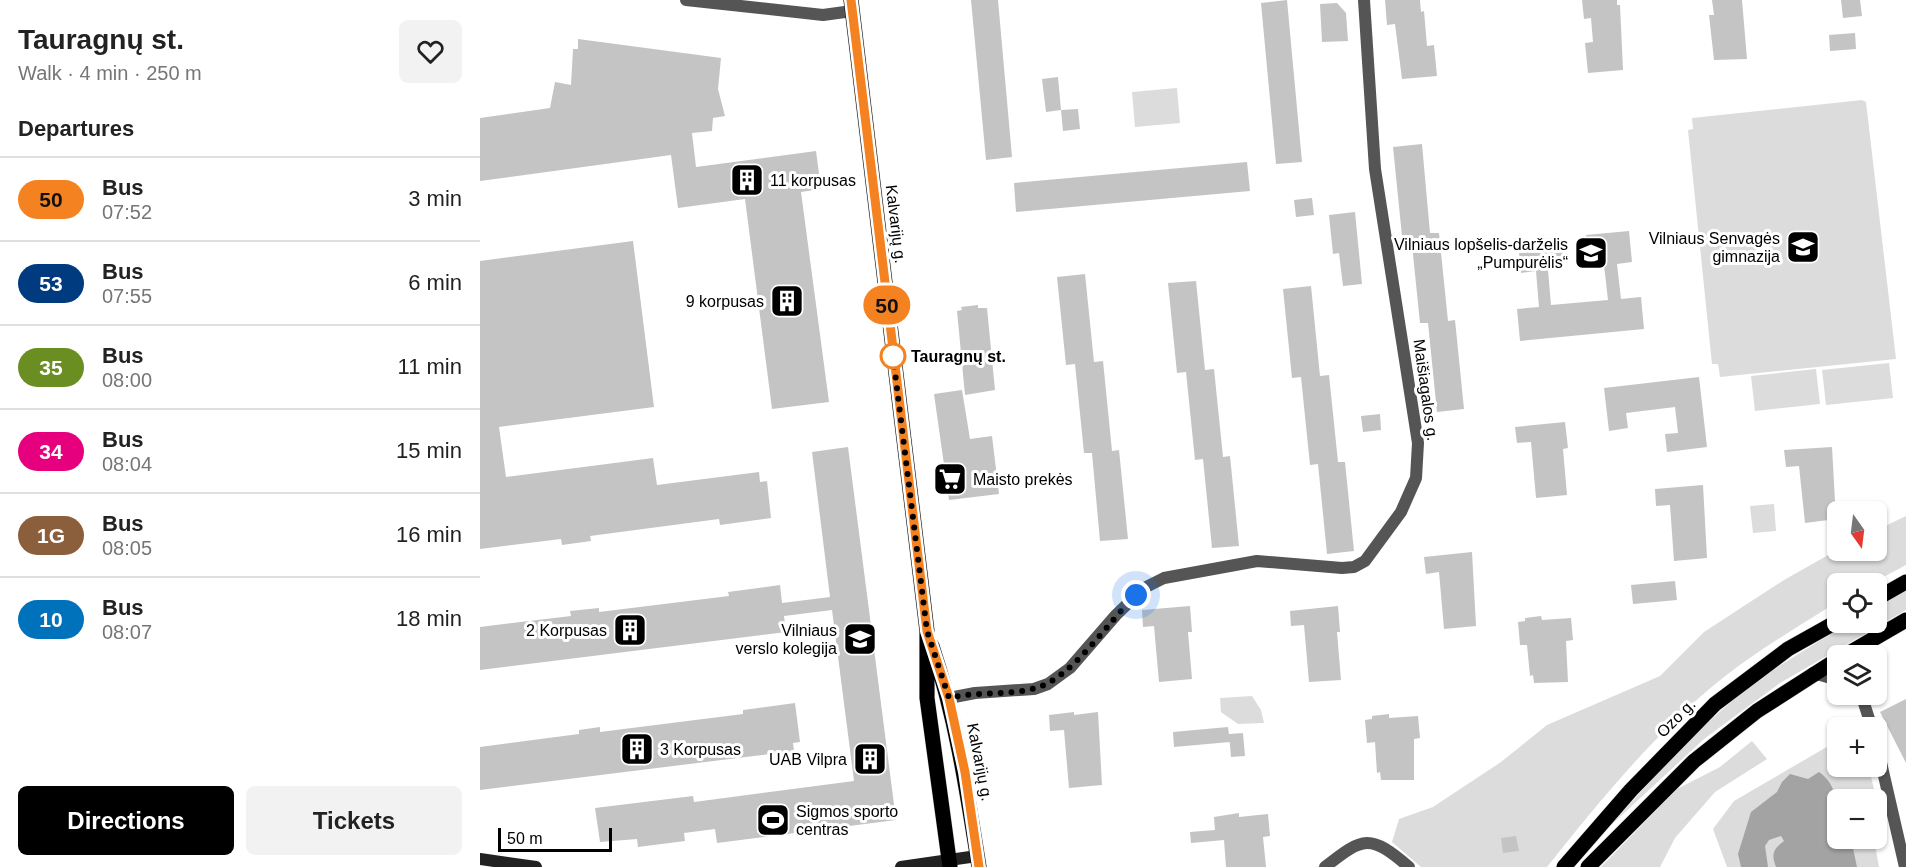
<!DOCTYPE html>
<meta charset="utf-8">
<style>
:root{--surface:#fff;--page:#f2f2f2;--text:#222;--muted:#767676;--line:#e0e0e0;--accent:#000}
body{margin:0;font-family:Arial,sans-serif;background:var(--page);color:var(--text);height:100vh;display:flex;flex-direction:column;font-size:22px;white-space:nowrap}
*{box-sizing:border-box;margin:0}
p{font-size:20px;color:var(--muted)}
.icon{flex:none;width:33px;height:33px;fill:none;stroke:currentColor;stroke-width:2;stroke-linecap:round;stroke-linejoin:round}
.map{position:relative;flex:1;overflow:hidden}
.drawer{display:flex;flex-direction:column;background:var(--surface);width:480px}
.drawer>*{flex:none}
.badge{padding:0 12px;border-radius:20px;font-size:21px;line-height:39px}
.needle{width:39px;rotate:166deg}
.fabs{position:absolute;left:1347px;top:501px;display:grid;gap:12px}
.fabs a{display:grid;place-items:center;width:60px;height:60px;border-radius:9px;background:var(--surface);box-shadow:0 2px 4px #0004;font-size:30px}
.scale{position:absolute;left:18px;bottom:15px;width:114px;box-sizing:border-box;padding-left:6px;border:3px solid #000;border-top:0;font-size:16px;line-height:21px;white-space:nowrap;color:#000;-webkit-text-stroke:4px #fff;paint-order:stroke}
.you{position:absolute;width:30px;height:30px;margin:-15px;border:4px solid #fff;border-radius:50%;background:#1a73e8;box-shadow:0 0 0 9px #1a73e833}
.map>.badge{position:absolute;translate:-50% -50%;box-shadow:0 0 0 3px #fff}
h2{padding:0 18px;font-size:22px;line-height:54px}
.round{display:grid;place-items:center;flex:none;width:63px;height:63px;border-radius:9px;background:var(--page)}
.summary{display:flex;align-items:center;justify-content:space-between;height:102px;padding:0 18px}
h1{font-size:28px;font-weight:800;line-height:45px}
.primary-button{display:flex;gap:12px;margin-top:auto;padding:12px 18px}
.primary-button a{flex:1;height:69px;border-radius:9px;background:var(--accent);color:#fff;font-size:24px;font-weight:800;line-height:69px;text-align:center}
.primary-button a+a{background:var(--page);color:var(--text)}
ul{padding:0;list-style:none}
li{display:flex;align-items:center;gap:18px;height:84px;padding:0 18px;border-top:2px solid var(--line)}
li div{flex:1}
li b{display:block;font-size:22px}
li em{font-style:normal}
li .badge{min-width:66px;font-weight:700;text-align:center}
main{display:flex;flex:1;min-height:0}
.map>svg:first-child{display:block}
</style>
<main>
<section class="drawer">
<div class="summary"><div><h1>Tauragnų st.</h1><p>Walk · 4 min · 250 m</p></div><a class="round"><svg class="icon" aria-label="heart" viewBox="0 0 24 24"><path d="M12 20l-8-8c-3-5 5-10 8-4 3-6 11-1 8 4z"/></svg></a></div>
<h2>Departures</h2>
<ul>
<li><span class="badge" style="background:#f58220;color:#111">50</span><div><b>Bus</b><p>07:52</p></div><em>3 min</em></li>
<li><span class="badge" style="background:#003b80;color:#fff">53</span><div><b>Bus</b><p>07:55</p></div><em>6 min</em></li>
<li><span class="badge" style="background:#6b8e23;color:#fff">35</span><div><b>Bus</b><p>08:00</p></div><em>11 min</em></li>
<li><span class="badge" style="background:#e6007e;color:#fff">34</span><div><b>Bus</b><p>08:04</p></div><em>15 min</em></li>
<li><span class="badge" style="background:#8b5e3c;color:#fff">1G</span><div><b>Bus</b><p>08:05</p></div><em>16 min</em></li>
<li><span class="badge" style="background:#0072bc;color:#fff">10</span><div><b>Bus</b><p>08:07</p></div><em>18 min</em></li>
</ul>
<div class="primary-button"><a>Directions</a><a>Tickets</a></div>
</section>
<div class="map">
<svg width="1426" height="867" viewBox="0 0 1426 867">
<rect width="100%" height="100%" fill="#fff"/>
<path fill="#dcdcdc" d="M697 88 700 123 655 127 652 92Z
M1382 100 1386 102 1416 359 1240 377 1238 364H1232L1208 130 1213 129 1212 118Z
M1409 363 1413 398 1346 405 1342 370Z
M1336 369 1340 404 1275 411 1271 376Z
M1294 504 1296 531 1273 533 1270 506Z
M1426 516V565L1392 583 1358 584 1357 602C1319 626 1280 649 1244 677 1179 728 1118 803 1067 867H941L912 842 919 819 953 807 1021 762 1067 725 1180 676 1224 632 1304 580 1357 550H1396L1397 530Z
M1426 591V610L1300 683 1224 739 1129 827 1207 741 1272 683 1368 623 1396 622 1397 607Z
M772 696 781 710 784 723 758 724 741 712 740 698Z
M1272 741 1287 759 1235 792 1195 838 1180 867H1121L1197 789 1240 767Z
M1357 741 1358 766 1389 767 1396 799 1358 800V838L1394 839 1399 867H1247L1233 829 1254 801Z"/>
<path fill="#a3a3a3" d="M1339 772C1361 787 1358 816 1358 838L1371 839 1377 867H1296C1291 854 1293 849 1304 841L1301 836 1289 840 1285 846 1288 867H1261L1258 854 1271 812 1297 792 1302 782 1310 774 1328 779Z"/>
<path fill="#c4c4c4" d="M491 0H518L532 157 506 160Z
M807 0 822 162 796 164 781 3Z
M905 0H940L941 12 944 11 947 46 954 45 957 76 922 79 915 24 907 25Z
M1102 0H1137V5H1140L1143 70 1108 73 1105 43 1113 42 1111 18 1104 19Z
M1232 0H1262L1267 59 1234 60 1229 15H1234Z
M1361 0H1380L1382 16 1363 18Z
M857 3 866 13 868 41 842 42 840 4Z
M1375 33 1376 49 1350 51 1349 35Z
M98 39 241 58 238 89 245 116 233 118 232 131 212 133 216 167 336 151 341 189 321 192 349 402 292 409 265 199 198 208 191 155 0 181V118L70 108 75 82 91 85 93 49H98Z
M578 77 581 110 566 112 562 79Z
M598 109 600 129 583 131 581 110Z
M942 144 950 233H959L968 321 975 320 984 409 957 412 948 323H940L931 235 922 236 913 147Z
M767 162 770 191 536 212 534 183Z
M832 198 834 215 816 217 814 200Z
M875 212 882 284 863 286 859 253 853 254 849 215Z
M1149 231 1152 262 1137 264 1141 299 1161 297 1164 329 1040 341 1037 309 1059 307 1056 271 1041 273 1038 242 1081 237 1084 269 1068 270 1071 305 1128 300 1124 265 1109 266 1106 235Z
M153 241 174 407 19 427 26 477 173 458 177 485 279 472 280 482 287 481 291 518 240 525 239 519 110 536 111 541 82 545 81 539 0 549V261Z
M605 274 614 362 623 361 632 451 639 450 648 539 620 541 612 453H604L595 364 586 365 577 277Z
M716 281 725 370 734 369 743 457 750 456 759 546 732 548 723 459 715 460 706 372 697 373 688 283Z
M831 286 840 376 849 375 858 462H865L874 551 847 554 838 464 830 465 821 377 812 378 803 289Z
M498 305V308H507L515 390 485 395 477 311 482 310 481 307Z
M1219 377 1227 447 1187 452 1185 434 1198 433 1195 407 1146 413 1148 428 1129 431 1124 388Z
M482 390 490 439 512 436 519 494 469 500 454 394Z
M900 414 901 430 883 432 881 416Z
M1085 422 1088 448 1083 449 1087 495 1056 498 1051 442 1037 443 1035 427Z
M368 447 416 820 237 843 235 829 204 833 205 841 158 847 157 839 120 842 115 808 213 796 214 802 374 781 352 610 304 616 306 632 0 670V627L91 616 90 611 119 608V612L249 596 248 592 300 585 302 603 350 597 332 452Z
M1352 447 1356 519 1325 523 1319 466 1306 467 1304 450Z
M1223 485 1227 558 1194 561 1190 505 1176 506 1175 489Z
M992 552 996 626 964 629 959 572 946 574 944 557Z
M1195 581 1197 600 1153 604 1151 585Z
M710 606 712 632H708L712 679 679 682 674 626 663 627 662 610Z
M858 606 860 632H857L861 680 829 682 824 625 811 626 810 611Z
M1061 616 1062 620 1091 618 1093 640 1086 641 1088 682 1054 683 1053 675 1050 676 1047 645H1040L1038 622 1045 621V618Z
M1426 699V763L1400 712Z
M315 703 320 742 313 743 314 751 0 790V747L99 734V730L120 727V732L263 714V710Z
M594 712V715L618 712 622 785 589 788 584 730 570 731 569 715Z
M909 714V718L938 716 940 738 934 739V780H901L900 772 897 773 895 742 887 743 885 720 892 719V716Z
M748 727 750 742 694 747 693 732Z
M763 733 765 756 751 757 749 734Z
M759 813V817L788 814 790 836 783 837 786 867H746L744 840 711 843 710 832 735 830 734 817Z
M1036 836 1039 851 1023 853 1021 838Z"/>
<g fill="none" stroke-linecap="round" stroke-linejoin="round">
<g stroke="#dbdbdb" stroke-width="16">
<path id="primary" d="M371 0 447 631V698L470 867
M1396 599 1426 582
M452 646C476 718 487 791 499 867
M1364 656 1426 620
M1084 867 1151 790 1235 704 1308 649 1358 621
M1108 867 1214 761 1277 711 1358 659"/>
</g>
<path stroke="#555" stroke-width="12" d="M206 0 343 15 372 11
M1333 673 1358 680
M1381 694 1392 728
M469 698 495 693 554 689 568 684 590 668 636 615 664 588 684 578 777 561 862 568 874 567 885 561 921 512 936 478 938 443 895 169 884 0
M1396 741 1425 867
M845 867C884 836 890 834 929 867"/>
<path stroke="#222" stroke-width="12" d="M0 859 56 867
M421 867 497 856"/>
<use href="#primary" stroke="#000" stroke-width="15"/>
</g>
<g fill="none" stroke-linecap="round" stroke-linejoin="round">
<g stroke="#fff" stroke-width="14">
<path id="line" d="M371 0 447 631 469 698 485 772 499 867"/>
</g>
<use href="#line" stroke="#f58220" stroke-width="9"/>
<path stroke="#000" stroke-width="6" stroke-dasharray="0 10.8" d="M413 356 447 631 469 698C497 691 528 696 556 688 592 678 628 622 656 595"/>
</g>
<defs>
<g id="building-square" transform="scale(1.725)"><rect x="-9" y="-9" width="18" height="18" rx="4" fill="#000" stroke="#fff"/><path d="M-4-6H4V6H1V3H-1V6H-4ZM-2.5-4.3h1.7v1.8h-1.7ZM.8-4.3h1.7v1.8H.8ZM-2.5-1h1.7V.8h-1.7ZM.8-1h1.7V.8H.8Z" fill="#fff"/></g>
<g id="school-square" transform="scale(1.725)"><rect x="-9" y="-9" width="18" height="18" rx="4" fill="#000" stroke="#fff"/><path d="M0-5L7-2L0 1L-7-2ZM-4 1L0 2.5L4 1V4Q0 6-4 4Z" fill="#fff"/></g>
<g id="supermarket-square" transform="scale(1.725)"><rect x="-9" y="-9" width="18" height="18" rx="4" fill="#000" stroke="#fff"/><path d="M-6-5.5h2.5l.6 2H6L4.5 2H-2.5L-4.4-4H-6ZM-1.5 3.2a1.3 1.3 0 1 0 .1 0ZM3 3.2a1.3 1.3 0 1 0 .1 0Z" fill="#fff"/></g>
<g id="university-square" transform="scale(1.725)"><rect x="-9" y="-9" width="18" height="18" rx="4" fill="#000" stroke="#fff"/><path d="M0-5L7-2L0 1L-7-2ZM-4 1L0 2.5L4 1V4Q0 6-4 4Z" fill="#fff"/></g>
<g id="stadium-square" transform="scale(1.725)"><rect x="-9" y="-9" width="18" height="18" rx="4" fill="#000" stroke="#fff"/><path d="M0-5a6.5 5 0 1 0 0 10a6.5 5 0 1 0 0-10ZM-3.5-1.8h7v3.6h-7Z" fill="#fff"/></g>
</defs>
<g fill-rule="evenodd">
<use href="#building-square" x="267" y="180"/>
<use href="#school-square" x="1323" y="247"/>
<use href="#school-square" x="1111" y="253"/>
<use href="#building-square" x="307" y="301"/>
<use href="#supermarket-square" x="470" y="479"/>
<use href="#building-square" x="150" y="630"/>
<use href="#university-square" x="380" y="639"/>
<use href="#building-square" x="157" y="749"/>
<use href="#building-square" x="390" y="759"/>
<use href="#stadium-square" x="293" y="820"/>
</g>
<circle fill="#fff" stroke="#f58220" stroke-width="3" cx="413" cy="356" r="12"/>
<g text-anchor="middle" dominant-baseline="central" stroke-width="6" stroke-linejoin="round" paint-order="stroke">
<g font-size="16" fill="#000" stroke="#fff" text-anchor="end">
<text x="290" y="180" text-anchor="start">11 korpusas</text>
<text x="1300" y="238">Vilniaus Senvagės<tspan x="1300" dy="18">gimnazija</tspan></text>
<text x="1088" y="244">Vilniaus lopšelis-darželis<tspan x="1088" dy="18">„Pumpurėlis“</tspan></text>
<text x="284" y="301">9 korpusas</text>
<text x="493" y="479" text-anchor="start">Maisto prekės</text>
<text x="127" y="630">2 Korpusas</text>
<text x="357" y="630">Vilniaus<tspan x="357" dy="18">verslo kolegija</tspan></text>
<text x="180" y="749" text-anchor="start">3 Korpusas</text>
<text x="367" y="759">UAB Vilpra</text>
<text x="316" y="811" text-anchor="start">Sigmos sporto<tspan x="316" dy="18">centras</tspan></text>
</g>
<g font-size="16" fill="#000" stroke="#fff">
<text transform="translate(416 224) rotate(83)">Kalvarijų g.</text>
<text transform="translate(946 390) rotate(82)">Maišiagalos g.</text>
<text transform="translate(1196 718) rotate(-45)">Ozo g.</text>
<text transform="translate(500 762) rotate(79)">Kalvarijų g.</text>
</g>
<g font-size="16" font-weight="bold" fill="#000" stroke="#fff" text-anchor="start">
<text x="431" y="356">Tauragnų st.</text>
</g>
</g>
</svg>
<div class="fabs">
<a><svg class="needle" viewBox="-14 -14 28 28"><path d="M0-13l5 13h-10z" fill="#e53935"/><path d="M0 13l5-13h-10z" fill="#767676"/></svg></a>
<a><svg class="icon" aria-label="locate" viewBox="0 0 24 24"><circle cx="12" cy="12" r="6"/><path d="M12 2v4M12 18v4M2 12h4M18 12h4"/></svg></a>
<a><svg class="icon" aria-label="layers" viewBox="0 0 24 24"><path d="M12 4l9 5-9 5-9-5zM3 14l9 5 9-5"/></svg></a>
<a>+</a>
<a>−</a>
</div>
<div class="scale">50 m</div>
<div class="you" style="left:656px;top:595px"></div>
<b class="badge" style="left:407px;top:305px;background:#f58220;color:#111">50</b>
</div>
</main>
